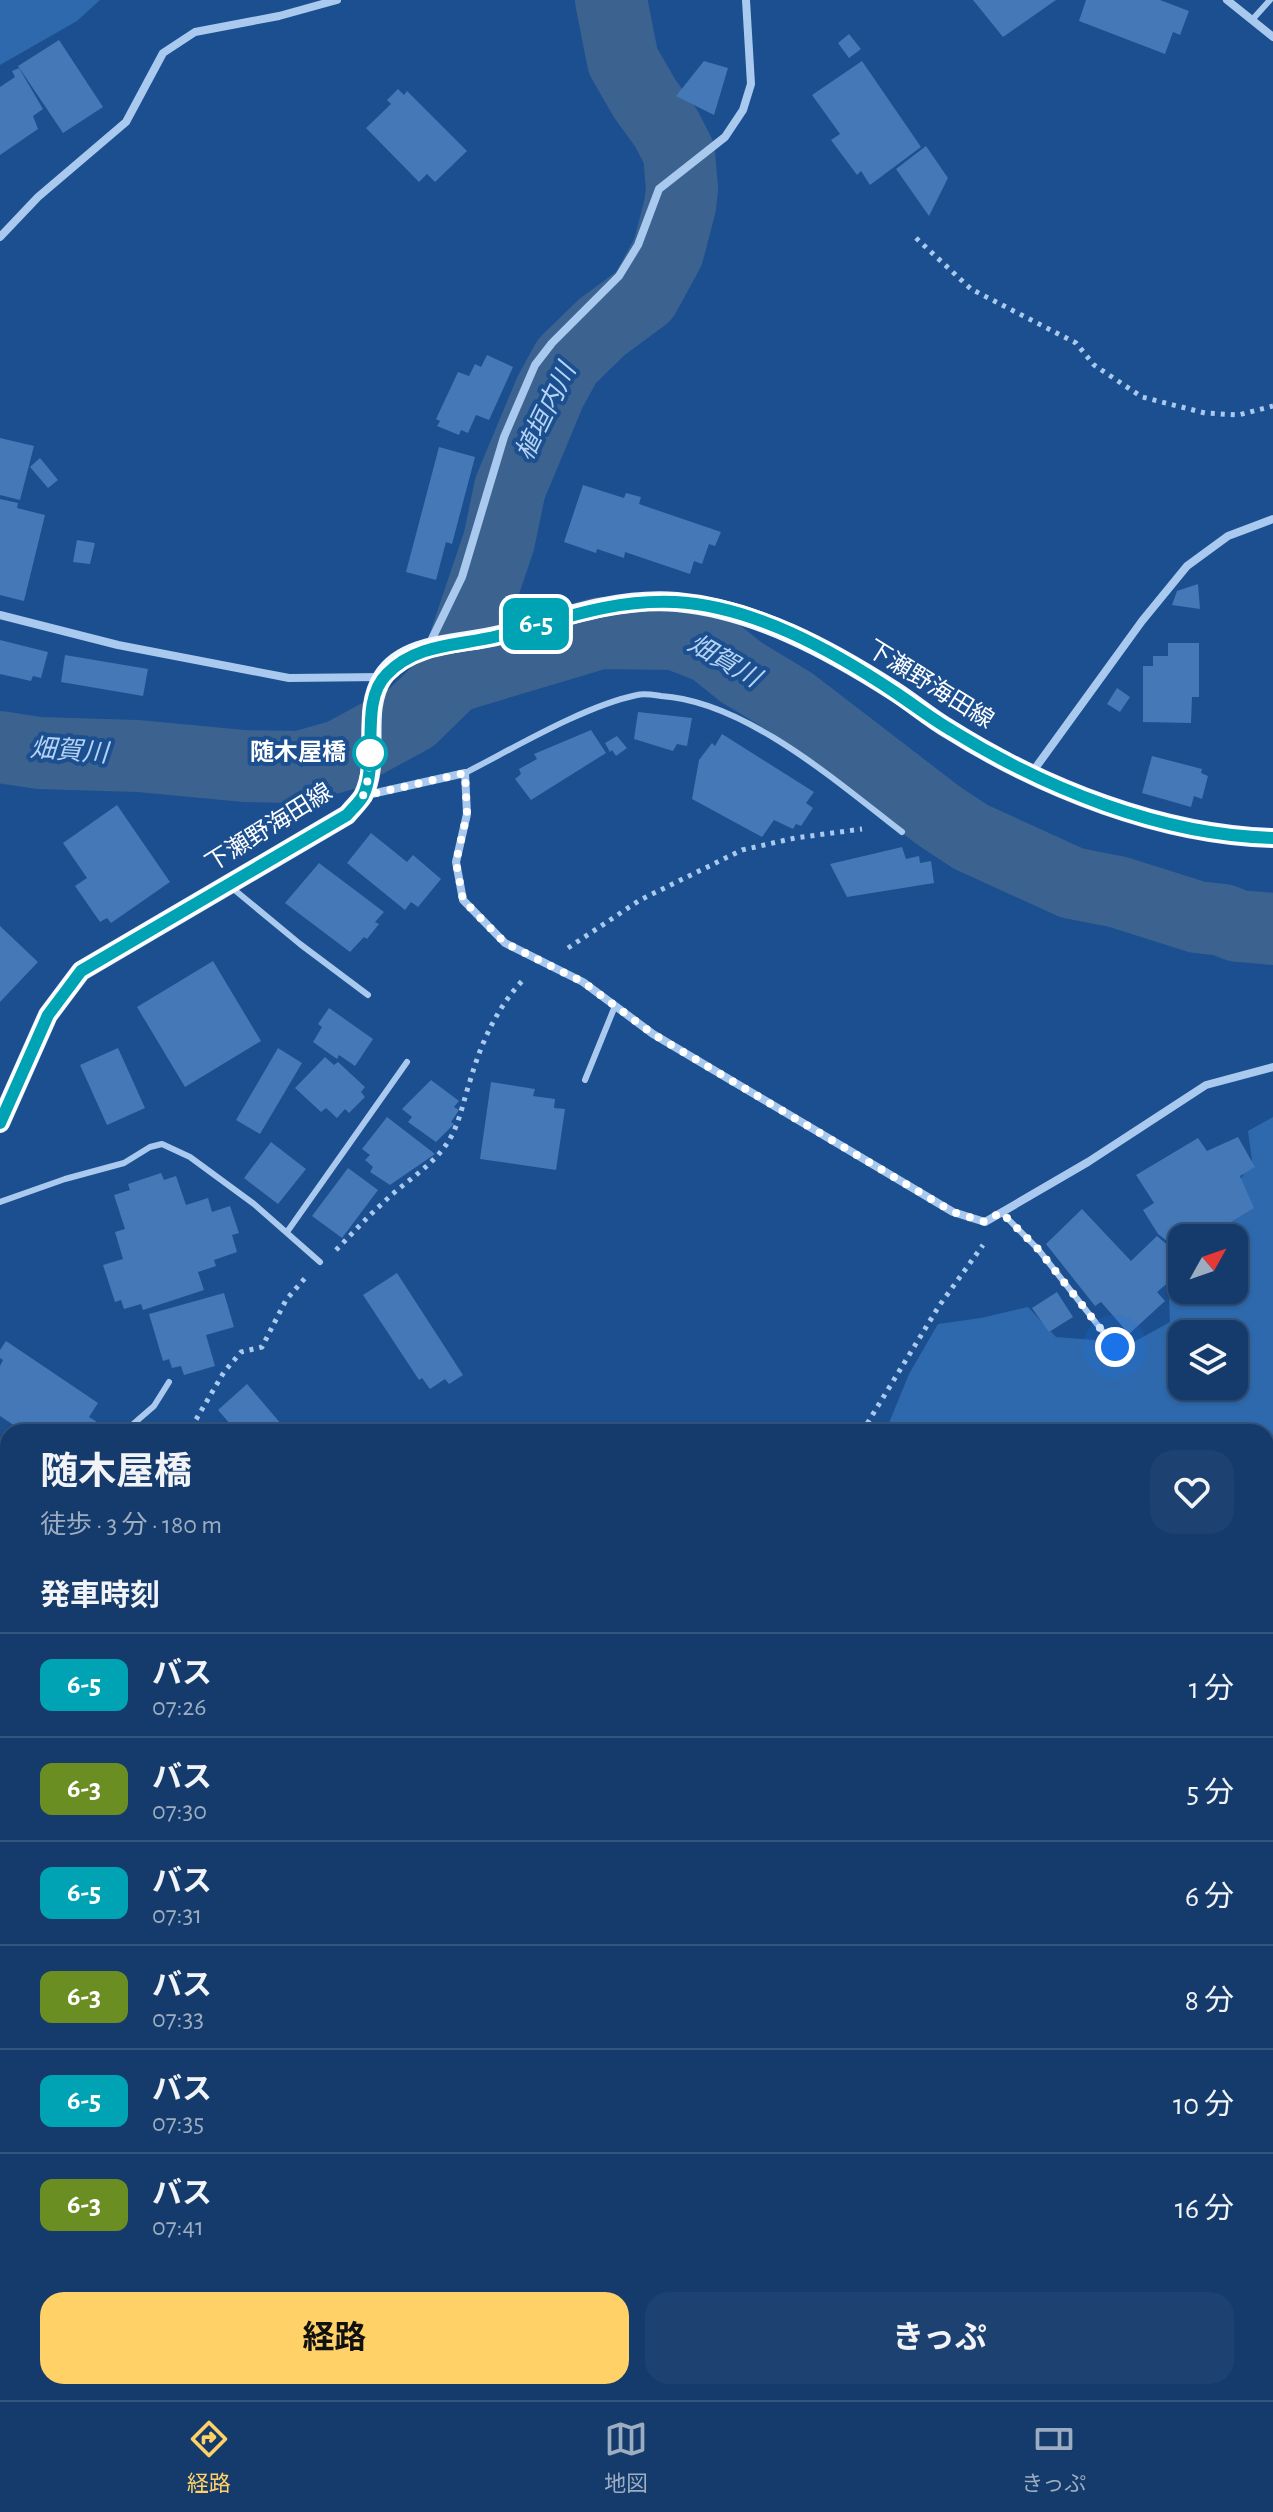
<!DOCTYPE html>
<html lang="ja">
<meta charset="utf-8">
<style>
:root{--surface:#143b6b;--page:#1d4271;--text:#f1f3f6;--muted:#9dadc1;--line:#33557e;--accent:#ffd166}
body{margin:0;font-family:"Alegreya Sans","Noto Sans JP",sans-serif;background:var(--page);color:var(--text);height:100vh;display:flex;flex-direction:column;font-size:30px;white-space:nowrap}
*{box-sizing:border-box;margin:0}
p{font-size:26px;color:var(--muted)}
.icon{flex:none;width:44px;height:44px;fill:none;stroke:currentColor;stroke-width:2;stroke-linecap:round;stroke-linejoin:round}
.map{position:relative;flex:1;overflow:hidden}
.details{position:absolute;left:0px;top:1424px;width:1274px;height:976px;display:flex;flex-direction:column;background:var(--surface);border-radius:24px 24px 0 0;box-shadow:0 2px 6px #0004,0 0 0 2px var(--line)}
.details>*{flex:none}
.badge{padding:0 16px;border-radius:12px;font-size:28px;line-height:52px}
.needle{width:52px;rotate:50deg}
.buttons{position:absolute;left:1168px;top:1224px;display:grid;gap:16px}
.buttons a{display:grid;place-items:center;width:80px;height:80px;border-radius:16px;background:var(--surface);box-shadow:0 2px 6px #0004,0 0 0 2px var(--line);font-size:40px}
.you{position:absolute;width:40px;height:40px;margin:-20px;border:6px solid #fff;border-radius:50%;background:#1a73e8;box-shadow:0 0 0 12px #1a73e833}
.map>.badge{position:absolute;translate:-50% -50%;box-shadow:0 0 0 4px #fff}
h2{padding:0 40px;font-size:30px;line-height:72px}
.round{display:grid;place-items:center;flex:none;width:84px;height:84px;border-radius:24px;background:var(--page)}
.headline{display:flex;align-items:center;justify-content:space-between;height:136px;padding:0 40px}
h1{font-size:38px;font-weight:700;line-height:60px}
.primary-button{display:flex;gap:16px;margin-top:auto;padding:16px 40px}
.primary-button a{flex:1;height:92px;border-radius:24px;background:var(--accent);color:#111;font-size:32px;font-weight:700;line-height:92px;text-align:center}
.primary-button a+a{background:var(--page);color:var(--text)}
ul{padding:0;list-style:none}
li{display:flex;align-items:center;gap:24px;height:104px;padding:0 40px;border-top:2px solid var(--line)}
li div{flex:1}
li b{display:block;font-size:30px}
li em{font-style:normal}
li .badge{min-width:88px;font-weight:700;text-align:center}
.menu{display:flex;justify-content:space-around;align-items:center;height:112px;border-top:2px solid var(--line);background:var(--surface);font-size:22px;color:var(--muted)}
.menu a{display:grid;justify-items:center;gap:4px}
.menu .on{color:var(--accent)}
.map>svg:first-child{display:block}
</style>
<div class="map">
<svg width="1273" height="2400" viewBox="0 0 1273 2400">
<rect width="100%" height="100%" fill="#1b4f8f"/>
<path fill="#2e69ad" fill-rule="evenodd" d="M0 0H100L77 21 0 65Z
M1273 1117V2400H13L8 2392H1266V1432H881L889 1423 909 1374 938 1324 981 1318 1028 1307 1056 1337 1132 1343 1170 1322 1169 1299 1182 1265V1290H1234V1238H1203L1252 1161 1248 1131ZM1182 1334H1234V1386H1182Z
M8 1841V2392L0 2379V1855Z"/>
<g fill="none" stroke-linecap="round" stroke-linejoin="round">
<path stroke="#3c6290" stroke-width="72" d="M453 677 499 541 510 488 550 392 567 361 602 327 644 296 668 252 680 206 682 189 679 153 666 128 645 99 623 61 611 0
M0 747 39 753 138 756 244 766 300 767 342 755 412 717 453 677 600 633 675 634 711 648 741 672 792 703 939 816 971 837 1072 883 1118 892 1197 917 1223 920 1238 926 1273 929"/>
</g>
<path fill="#4478b7" d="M973 0H1056L1003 37Z
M1086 0H1160L1189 11 1180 35 1173 32 1165 54 1079 21Z
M849 34 861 49 849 58 838 43Z
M59 40 103 107 63 133 18 66Z
M704 61 728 68 714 115 676 96Z
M862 61 921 147 870 185 861 171 857 175 831 140 840 134 812 95Z
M19 68 43 109 33 116 38 129 0 155V87L15 77 12 71Z
M398 89 404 95 407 91 467 151 435 182 427 174 419 182 366 128 391 104 387 100Z
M926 146 948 178 929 216 896 169Z
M487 355 513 367 489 420 476 415 468 433 461 430 459 435 437 426 440 421 436 419 458 372 469 376 475 364 481 367Z
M0 438 34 446 20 500 0 495Z
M439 447 475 457 452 544 446 542 436 580 406 572Z
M40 458 58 480 48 488 30 467Z
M583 485 624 498 626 493 641 497 639 504 721 532 715 546 709 544 702 564 694 561 690 574 625 552 624 558 597 549 596 553 564 542Z
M0 499 18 503 17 508 45 515 24 601 0 595Z
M77 540 95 543 90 564 73 562Z
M1198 584 1200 609 1172 605 1177 591Z
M0 640 48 652 41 678 33 676 31 681 0 674Z
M1168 643H1199V697H1192L1191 723 1143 722V666H1153V656H1168Z
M65 655 148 669 143 696 61 682Z
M1117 688 1130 697 1120 712 1107 704Z
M638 712 692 718 687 746 677 744 673 751 634 739Z
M591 730 606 753 531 800 515 779 521 774 519 769 537 759 534 754Z
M722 734 814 792 806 803 813 808 801 826 796 824 793 829 774 820 762 837 692 799 699 760 712 743 715 746Z
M617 736 627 748 616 756 612 750 610 752 605 743Z
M1152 756 1202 769 1201 773 1208 776 1202 799 1194 796 1191 807 1142 793Z
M117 805 170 882 111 923 107 918 100 922 75 886 87 878 63 843Z
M371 833 407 862 413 855 441 879 418 907 411 902 405 910 347 863Z
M902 847 906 859 919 856 920 863 931 861 934 883 847 897 830 864Z
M319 863 384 912 375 922 379 924 367 939 364 937 350 952 285 903Z
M0 926 38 962 0 1002Z
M213 961 261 1041 185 1087 137 1007Z
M329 1008 373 1039 355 1066 339 1055 337 1059 313 1042 322 1027 318 1024Z
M118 1048 145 1108 107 1125 80 1065Z
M278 1048 302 1063 260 1134 236 1120Z
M325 1057 334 1065 338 1062 365 1087 361 1092 365 1097 349 1113 345 1109 337 1118 326 1108 321 1112 295 1088Z
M431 1080 459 1101 454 1107 459 1110 451 1122 454 1124 436 1142 408 1122 412 1117 402 1109Z
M491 1082 535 1089 533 1096 555 1099 554 1108 565 1109 556 1170 480 1159Z
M387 1117 435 1154 390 1185 370 1172 373 1167 365 1160 370 1155 362 1149Z
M1238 1137 1255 1167 1240 1176 1254 1208 1204 1238H1182V1253L1158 1234 1143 1210 1154 1203 1136 1175 1198 1138 1207 1151Z
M271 1142 306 1169 278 1204 244 1178Z
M348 1168 378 1190 342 1238 312 1216Z
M161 1173 164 1180 176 1176 186 1205 208 1198 212 1212 230 1206 239 1233 232 1235 237 1252 214 1260 216 1266 198 1272 204 1290 143 1310 141 1304 124 1309 121 1300 115 1302 103 1265 123 1259 115 1232 125 1229 114 1195 130 1190 128 1184Z
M1082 1209 1131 1261 1157 1236 1182 1257V1271L1157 1292 1165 1301 1129 1334 1101 1302 1095 1306 1046 1244Z
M397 1273 463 1375 449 1384 445 1379 430 1389 422 1378 419 1380 363 1295Z
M1057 1292 1073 1317 1049 1332 1032 1308Z
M224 1293 234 1327 206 1335 215 1366 184 1375 181 1366 172 1368 169 1359 163 1361 149 1314Z
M6 1341 98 1403 89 1417 97 1422 90 1432H24L0 1416V1366L3 1360 0 1358V1350Z
M247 1384 288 1432H237L218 1410Z"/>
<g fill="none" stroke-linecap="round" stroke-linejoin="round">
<path stroke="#a9c9ee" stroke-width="5" stroke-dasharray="4 6" stroke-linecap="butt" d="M916 238 971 289 1076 343 1094 365 1142 397 1205 413 1238 415 1273 406
M568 948 640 900 742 850 795 838 862 829
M336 1250C352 1234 367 1217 384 1202 407 1179 438 1164 453 1133 461 1116 464 1099 470 1081 481 1043 497 1007 524 979
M191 1428 224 1372 241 1352 262 1347 286 1300 305 1278
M862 1432 939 1306 983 1245
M0 1701 8 1702
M0 1806 8 1798
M173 2400 176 2392"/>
<path stroke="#a9c9ee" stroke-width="6" d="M1252 20 1270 0
M465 773C514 748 584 706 637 695 644 693 654 695 661 696 745 701 837 782 902 832
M231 887 300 944 368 995
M585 1080 615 1006
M0 1202 65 1179 124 1163 150 1147 162 1144 190 1157 254 1204 320 1262
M1001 1212 1038 1249 1115 1347
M287 1232 407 1062
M124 1432 154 1406 169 1382
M0 1484 8 1483
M0 1595 8 1597"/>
<path stroke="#a9c9ee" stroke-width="8" d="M1227 0 1273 37
M0 237 38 197 126 122 163 53 195 32 279 16 337 0
M0 615 118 645 289 678 382 677
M429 645 462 577 504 437 535 365 552 343 619 276 638 245 659 189 725 137 743 110 751 84 746 0
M1031 774 1142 621 1187 566 1228 536 1273 519
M367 795 465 773 467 814 456 862 463 900 505 943 583 982 653 1034 953 1212 985 1222 1088 1162 1206 1085 1273 1067"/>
<path stroke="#f0f6ff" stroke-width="20" d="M0 1123 48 1015 81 971 347 815C352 809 359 802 363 796 382 760 360 713 383 677 406 641 463 645 500 635 558 619 616 597 677 602 755 609 830 650 894 691 913 703 930 718 949 729 1043 788 1161 835 1273 838"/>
</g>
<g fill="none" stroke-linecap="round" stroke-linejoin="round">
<g stroke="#fff" stroke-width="18">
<path id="line" d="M0 1123 48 1015 81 971 347 815C352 809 359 803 363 796 380 763 358 702 387 674 417 643 459 646 498 636 559 620 611 599 675 602 753 606 832 650 896 693 914 705 932 719 951 730 1046 789 1160 835 1273 838"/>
</g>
<use href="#line" stroke="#00a3b4" stroke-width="12"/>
<path stroke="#fff" stroke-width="8" stroke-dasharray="0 14.4" d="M370 753 369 776 363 796 465 773 467 814 456 862 463 900 505 943 583 982 653 1034 953 1212 985 1222 1001 1212 1038 1249 1115 1347"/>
</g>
<circle fill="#fff" stroke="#00a3b4" stroke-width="4" cx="370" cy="753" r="16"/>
<g text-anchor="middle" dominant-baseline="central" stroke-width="8" stroke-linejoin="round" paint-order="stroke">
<g font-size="24" fill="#fff" stroke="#1b4f8f">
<text transform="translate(930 685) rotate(32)">下瀬野海田線</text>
<text transform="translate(269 828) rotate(-32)">下瀬野海田線</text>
</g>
<g font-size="24" font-weight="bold" fill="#fff" stroke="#1b4f8f" text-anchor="end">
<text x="346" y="753">随木屋橋</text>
</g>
<g font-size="26" font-style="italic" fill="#b5d3f5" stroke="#1b4f8f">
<text transform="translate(546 412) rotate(-64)">植垣内川</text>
<text transform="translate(724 661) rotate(30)">畑賀川</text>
<text transform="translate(69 751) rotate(4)">畑賀川</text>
</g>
</g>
</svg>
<div class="buttons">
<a><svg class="needle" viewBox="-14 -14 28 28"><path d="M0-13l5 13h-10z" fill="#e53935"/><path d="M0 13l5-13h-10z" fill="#9dadc1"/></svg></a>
<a><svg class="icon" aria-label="layers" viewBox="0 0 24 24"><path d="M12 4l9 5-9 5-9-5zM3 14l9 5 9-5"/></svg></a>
</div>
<div class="you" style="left:1115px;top:1347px"></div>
<b class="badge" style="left:536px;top:624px;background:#00a3b4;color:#fff">6-5</b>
<section class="details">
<div class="headline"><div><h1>随木屋橋</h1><p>徒歩 · 3 分 · 180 m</p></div><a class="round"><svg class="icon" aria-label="heart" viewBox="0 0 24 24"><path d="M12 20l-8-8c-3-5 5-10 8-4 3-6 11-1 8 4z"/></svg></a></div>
<h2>発車時刻</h2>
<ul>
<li><span class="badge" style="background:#00a3b4;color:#fff">6-5</span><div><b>バス</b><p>07:26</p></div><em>1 分</em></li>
<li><span class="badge" style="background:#6b8e23;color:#fff">6-3</span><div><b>バス</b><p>07:30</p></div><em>5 分</em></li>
<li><span class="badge" style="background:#00a3b4;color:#fff">6-5</span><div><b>バス</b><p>07:31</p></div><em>6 分</em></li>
<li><span class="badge" style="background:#6b8e23;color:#fff">6-3</span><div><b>バス</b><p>07:33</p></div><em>8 分</em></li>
<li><span class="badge" style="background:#00a3b4;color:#fff">6-5</span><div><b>バス</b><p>07:35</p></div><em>10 分</em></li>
<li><span class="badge" style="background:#6b8e23;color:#fff">6-3</span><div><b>バス</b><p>07:41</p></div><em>16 分</em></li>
</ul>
<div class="primary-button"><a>経路</a><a>きっぷ</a></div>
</section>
</div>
<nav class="menu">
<a class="on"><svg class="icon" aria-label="directions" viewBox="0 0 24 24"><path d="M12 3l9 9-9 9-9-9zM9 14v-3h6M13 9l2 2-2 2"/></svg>経路</a>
<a><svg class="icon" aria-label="map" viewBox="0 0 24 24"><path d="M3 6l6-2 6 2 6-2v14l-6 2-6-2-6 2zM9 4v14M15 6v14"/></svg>地図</a>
<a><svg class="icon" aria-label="tickets" viewBox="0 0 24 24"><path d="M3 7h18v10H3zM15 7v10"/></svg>きっぷ</a>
</nav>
